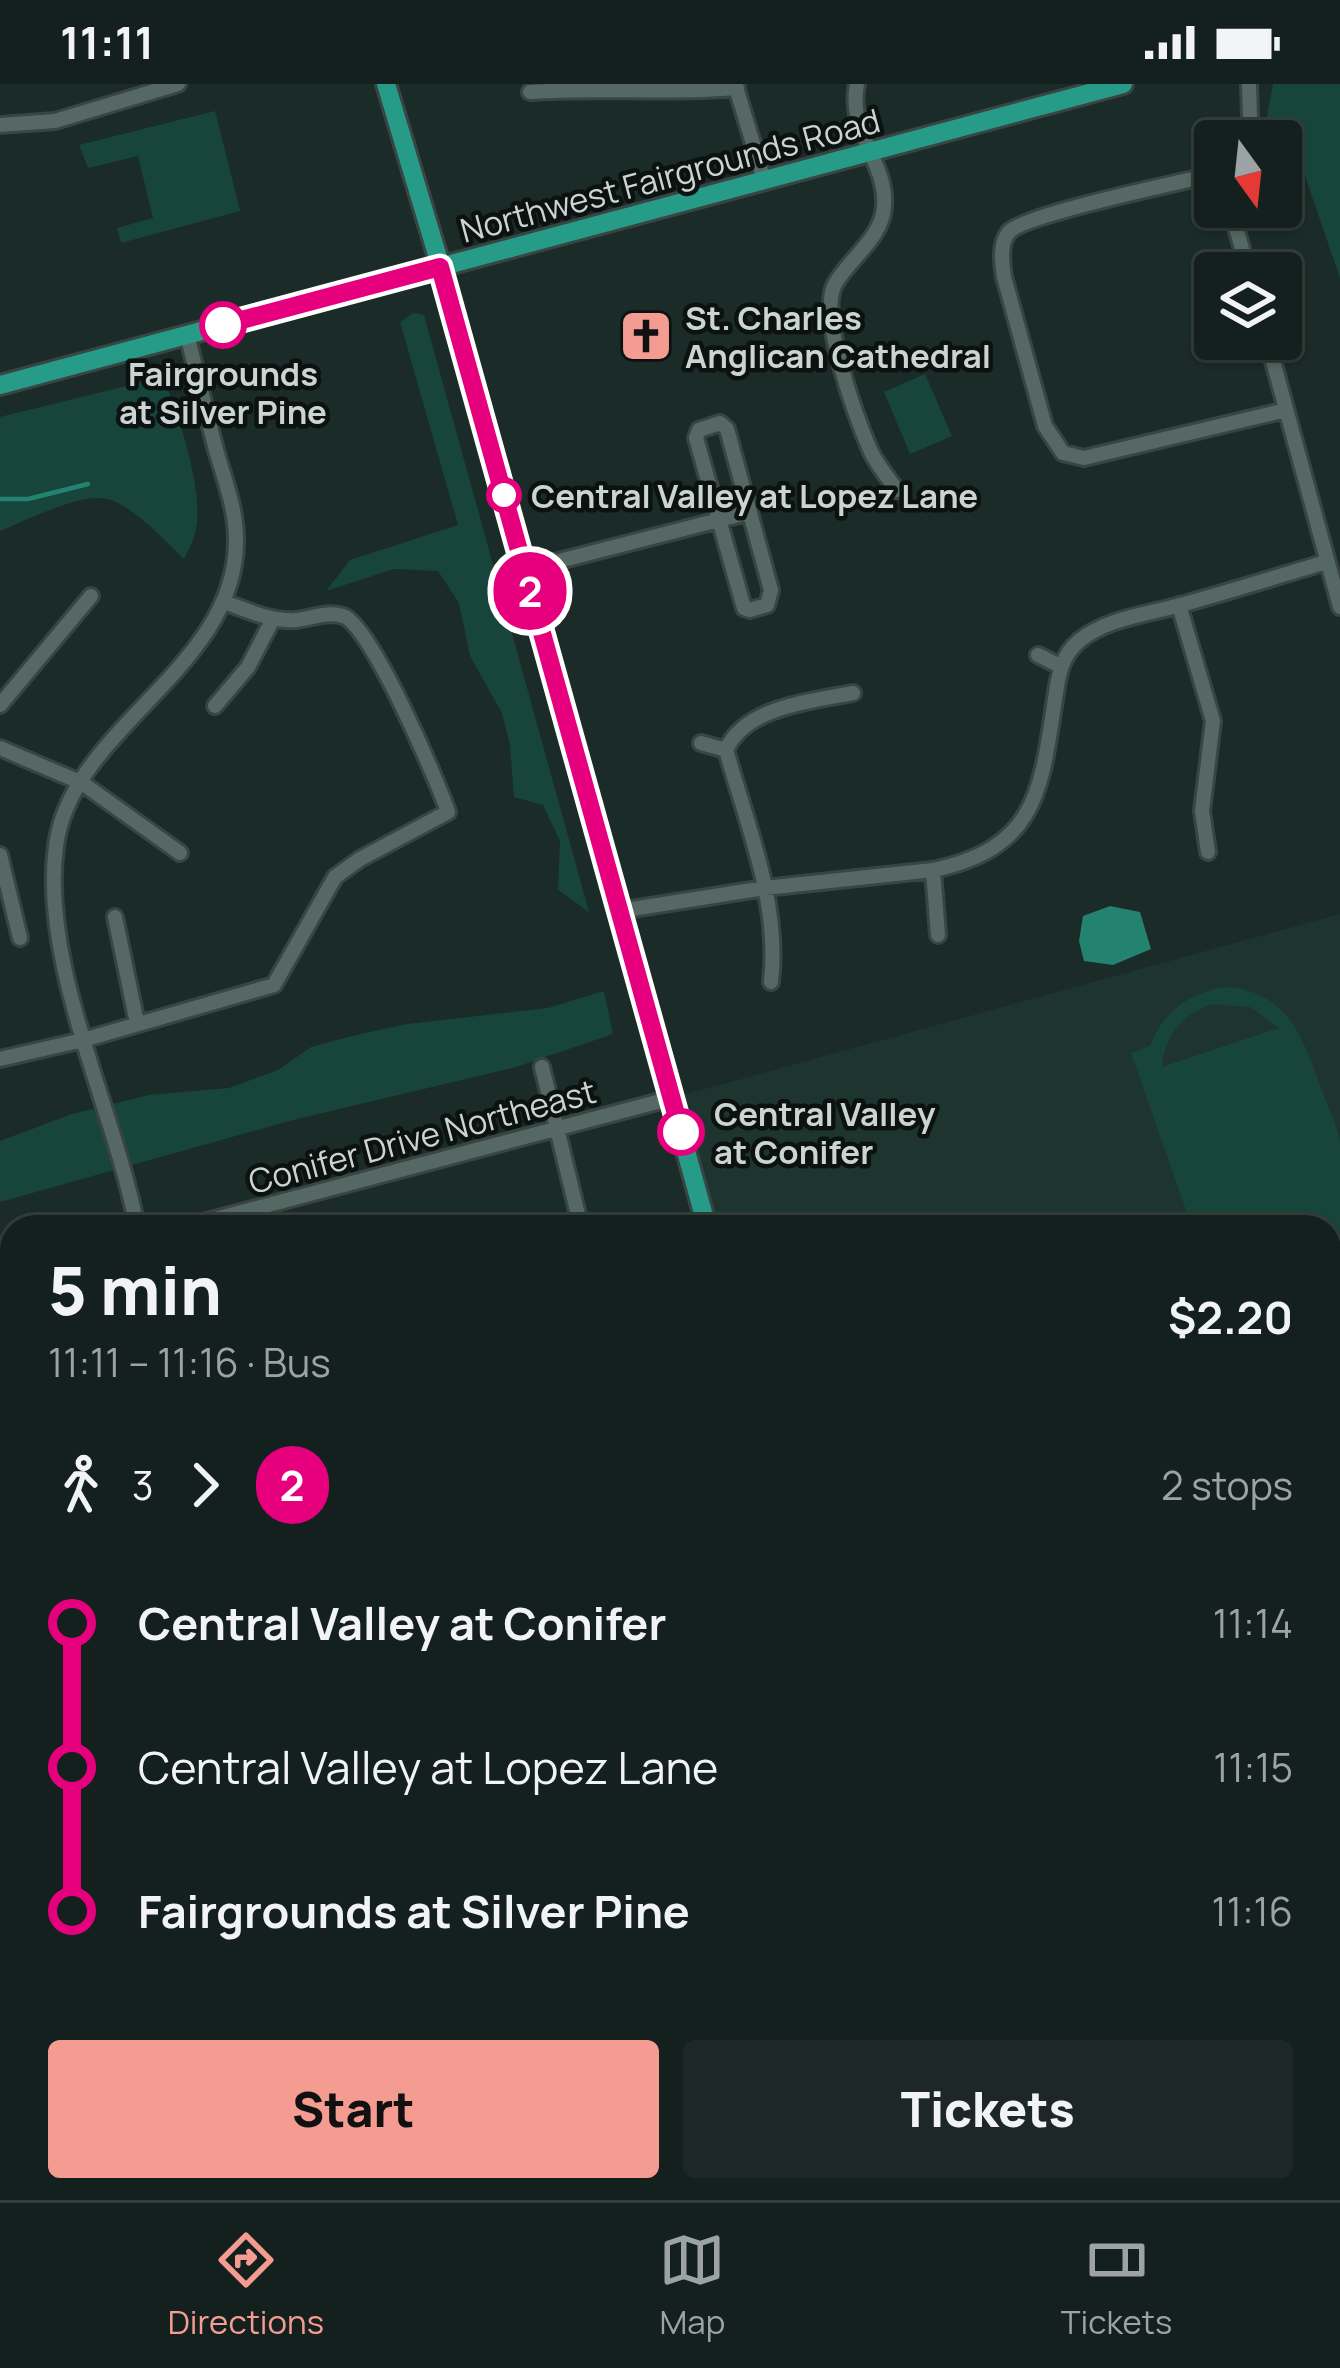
<!DOCTYPE html>
<meta charset="utf-8">
<style>
:root{--surface:#14201d;--page:#1d2826;--text:#f1f3f6;--muted:#9da3a4;--line:#333e3b;--accent:#f59c92}
body{margin:0;font-family:Manrope,sans-serif;background:var(--page);color:var(--text);height:100vh;display:flex;flex-direction:column;font-size:45px;white-space:nowrap}
*{box-sizing:border-box;margin:0}
p{font-size:39px;color:var(--muted)}
.icon{flex:none;width:66px;height:66px;fill:none;stroke:currentColor;stroke-width:2;stroke-linecap:round;stroke-linejoin:round}
.map{position:relative;flex:1;overflow:hidden}
.sheet{position:absolute;left:0px;top:1131px;width:1341px;height:987px;display:flex;flex-direction:column;background:var(--surface);border-radius:36px 36px 0 0;box-shadow:0 3px 9px #0004,0 0 0 3px var(--line)}
.sheet>*{flex:none}
.badge{padding:0 24px;border-radius:39px;font-size:42px;line-height:78px}
.needle{width:78px;rotate:165deg}
.fabs{position:absolute;left:1194px;top:36px;display:grid;gap:24px}
.fabs a{display:grid;place-items:center;width:108px;height:108px;border-radius:12px;background:var(--surface);box-shadow:0 3px 9px #0004,0 0 0 3px var(--line);font-size:60px}
.map>.badge{position:absolute;translate:-50% -50%;box-shadow:0 0 0 6px #fff}
.legs{display:flex;align-items:center;gap:18px;height:132px;padding:0 48px;font-size:39px}
.legs p{margin-inline-start:auto}
.headline{display:flex;align-items:center;justify-content:space-between;height:204px;padding:0 48px}
h1{font-size:66px;font-weight:800;line-height:90px}
.button{display:flex;gap:24px;margin-top:auto;padding:24px 48px}
.button a{flex:1;height:138px;border-radius:12px;background:var(--accent);color:#111;font-size:48px;font-weight:800;line-height:138px;text-align:center}
.button a+a{background:var(--page);color:var(--text)}
ul{padding:0 48px;list-style:none}
li{display:flex;align-items:center;gap:42px;height:144px;font-size:45px}
li i{display:grid;place-items:center;width:18px;height:100%;margin:0 15px;background:currentColor}
li i::after{content:'';width:30px;height:30px;margin:-15px;border:9px solid;border-radius:50%;background:var(--surface)}
li p{margin-inline-start:auto}
li:first-child i{background:linear-gradient(#0000 50%,currentColor 0)}
li:last-child i{background:linear-gradient(currentColor 50%,#0000 0)}
.status{display:flex;justify-content:space-between;align-items:center;height:84px;padding:0 60px;background:var(--surface);direction:ltr}
.status svg{height:33px;fill:currentColor}
.menu{display:flex;justify-content:space-around;align-items:center;height:168px;border-top:3px solid var(--line);background:var(--surface);font-size:33px;color:var(--muted)}
.menu a{display:grid;justify-items:center;gap:6px}
.menu .current{color:var(--accent)}
.map>svg:first-child{display:block}
</style>
<div class="status"><b>11:11</b><svg viewBox="0 0 49 12"><path d="M0 12V9h3v3zM5 12V6h3v6zM10 12V3h3v9zM15 12V0h3v12zM26 1h20v11H26zM47 4h2v5h-2z"/></svg></div>
<div class="map">
<svg width="1340" height="2116" viewBox="0 0 1340 2116">
<rect width="100%" height="100%" fill="#1b2b27"/>
<path fill="#1e352f" d="M1340 830V1277L1329 1280V1143H707L672 1014Z"/>
<path fill="#18453b" fill-rule="evenodd" d="M1273 0H1340V194L1302 83H1281V57H1262Z
M215 27 240 127 121 159 117 144 153 134 138 72 88 84 79 61Z
M413 229 424 231 589 828 558 806 560 757 543 721 514 713 510 661 502 629 470 572 459 519 438 487 394 485 326 507 350 476 458 441 400 238Z
M925 290 952 352 910 370 884 308Z
M163 293C178 329 206 411 195 449 193 458 188 467 184 475 165 457 128 415 100 414 74 412 25 437 0 447V333Z
M1226 903C1287 907 1303 953 1321 1004 1327 1021 1336 1039 1340 1057 1340 1093 1340 1152 1340 1189L1329 1193V1143H1192L1131 969 1150 962C1163 928 1189 908 1226 903ZM1213 920 1250 923 1279 944 1162 983C1164 952 1183 929 1213 920Z
M604 907 613 950 516 983 293 1036 0 1118V1057L72 1030 149 1011 229 1004 278 986 311 963 352 952 407 940 548 924Z
M0 1429 12 1447V1722L0 1723Z"/>
<path fill="#248270" d="M1110 822 1140 828 1151 865 1113 881 1084 877 1079 857 1083 832Z"/>
<g fill="none" stroke-linecap="round" stroke-linejoin="round">
<path stroke="#248270" stroke-width="4.5" d="M0 415H28L88 400"/>
<g stroke="#384542" stroke-width="20">
<path id="minor" d="M735 0 764 96
M857 0C847 49 888 79 884 123 882 154 849 175 835 200 818 231 857 336 871 368 878 382 888 394 897 406
M530 8C600 3 666 10 737 4
M0 41 55 37 178 0
M1245 57 1250 33 1249 0
M1215 90C1182 98 1025 130 1009 148 999 160 1002 179 1004 193L1045 342 1063 369 1084 374 1286 326
M1230 123 1249 189
M1267 255 1340 523
M720 339 727 345 771 506 767 521 750 526 744 524 696 354 699 346Z
M524 486 750 428
M1179 521 1213 637 1202 727 1208 768
M1038 571 1060 582
M0 621 91 512
M215 622 248 583 273 535
M701 659 726 666
M0 664 82 699 180 769
M0 771 20 854
M933 786 938 851
M619 827 765 804 933 786C1037 764 1041 707 1055 615 1058 593 1061 572 1079 557 1106 534 1150 530 1184 520 1231 507 1279 492 1326 478
M115 833 137 939
M771 898C780 819 747 741 726 666 745 623 811 617 853 609
M0 975 83 956 274 901 335 793 360 775 448 728C437 696 370 539 343 532 327 527 312 534 296 536 271 538 247 526 224 518
M542 983 581 1143
M137 1143C115 1026 40 881 56 762 71 643 239 584 236 454 236 425 224 394 216 366 206 328 197 289 187 251
M185 1143 672 1014
M0 1191 12 1188
M0 1354 12 1351
M1329 1407 1340 1401
M1329 1746 1340 1772
M0 1802 12 1801
M0 2002 12 1999
M1329 2021 1340 2016
M363 2106 365 2116
M485 2106 487 2116
M635 2106 638 2116
M841 2106 844 2116
M177 2116H195
M973 2116 1012 2106"/>
</g>
<g stroke="#384542" stroke-width="24">
<path id="major" d="M386 0 448 207 707 1143
M0 301 1123 0
M968 2106 970 2116"/>
</g>
<use href="#minor" stroke="#566863" stroke-width="14"/>
<use href="#major" stroke="#269b88" stroke-width="18"/>
</g>
<g fill="none" stroke-linecap="round" stroke-linejoin="round">
<g stroke="#fff" stroke-width="27">
<path id="line-1" d="M223 241 440 183 681 1048"/>
</g>
<use href="#line-1" stroke="#e6007e" stroke-width="18"/>
</g>
<defs>
<g id="church-square" transform="scale(2.7)"><rect x="-9" y="-9" width="18" height="18" rx="4" fill="#f59c92" stroke="#0b1210"/><path d="M-1.2-6h2.4v3.5h3.3v2.4h-3.3V6h-2.4V-.1h-3.3v-2.4h3.3Z" fill="#111"/></g>
</defs>
<g fill-rule="evenodd">
<use href="#church-square" x="646" y="252"/>
</g>
<g fill="#fff" stroke="#e6007e" stroke-width="6">
<circle cx="223" cy="241" r="21"/>
<circle cx="504" cy="411" r="15"/>
<circle cx="681" cy="1048" r="21"/>
</g>
<g text-anchor="middle" dominant-baseline="central" stroke-width="9" stroke-linejoin="round" paint-order="stroke">
<g font-size="33" fill="#cbd4d2" stroke="#0b1210">
<text transform="translate(670 91) rotate(-15)">Northwest Fairgrounds Road</text>
<text transform="translate(422 1052) rotate(-15)">Conifer Drive Northeast</text>
</g>
<g font-size="33" font-weight="bold" fill="#cbd4d2" stroke="#0b1210" text-anchor="start">
<text x="685" y="233">St. Charles<tspan x="685" dy="38">Anglican Cathedral</tspan></text>
</g>
<g font-size="33" font-weight="bold" fill="#cbd4d2" stroke="#0b1210" text-anchor="start">
<text x="223" y="289" text-anchor="middle">Fairgrounds<tspan x="223" dy="38">at Silver Pine</tspan></text>
<text x="531" y="411">Central Valley at Lopez Lane</text>
<text x="714" y="1029">Central Valley<tspan x="714" dy="38">at Conifer</tspan></text>
</g>
</g>
</svg>
<div class="fabs">
<a><svg class="needle" viewBox="-14 -14 28 28"><path d="M0-13l5 13h-10z" fill="#e53935"/><path d="M0 13l5-13h-10z" fill="#9da3a4"/></svg></a>
<a><svg class="icon" aria-label="layers" viewBox="0 0 24 24"><path d="M12 4l9 5-9 5-9-5zM3 14l9 5 9-5"/></svg></a>
</div>
<b class="badge" style="left:530px;top:507px;background:#e6007e;color:#fff">2</b>
<section class="sheet">
<div class="headline"><div><h1>5 min</h1><p>11:11 – 11:16 · Bus</p></div><b>$2.20</b></div>
<div class="legs"><svg class="icon" aria-label="walk" viewBox="0 0 24 24"><circle cx="13" cy="4" r="2"/><path d="M13 8l-2 6 4 7M11 14l-3 7M7 12l3-4h3l4 4"/></svg>3<svg class="icon" aria-label="forward" viewBox="0 0 24 24"><path d="M9 5l7 7-7 7"/></svg><b class="badge" style="background:#e6007e;color:#fff">2</b><p>2 stops</p></div>
<ul>
<li><i style="color:#e6007e"></i><b>Central Valley at Conifer</b><p>11:14</p></li>
<li><i style="color:#e6007e"></i><span>Central Valley at Lopez Lane</span><p>11:15</p></li>
<li><i style="color:#e6007e"></i><b>Fairgrounds at Silver Pine</b><p>11:16</p></li>
</ul>
<div class="button"><a>Start</a><a>Tickets</a></div>
</section>
</div>
<nav class="menu">
<a class="current"><svg class="icon" aria-label="directions" viewBox="0 0 24 24"><path d="M12 3l9 9-9 9-9-9zM9 14v-3h6M13 9l2 2-2 2"/></svg>Directions</a>
<a><svg class="icon" aria-label="map" viewBox="0 0 24 24"><path d="M3 6l6-2 6 2 6-2v14l-6 2-6-2-6 2zM9 4v14M15 6v14"/></svg>Map</a>
<a><svg class="icon" aria-label="tickets" viewBox="0 0 24 24"><path d="M3 7h18v10H3zM15 7v10"/></svg>Tickets</a>
</nav>
